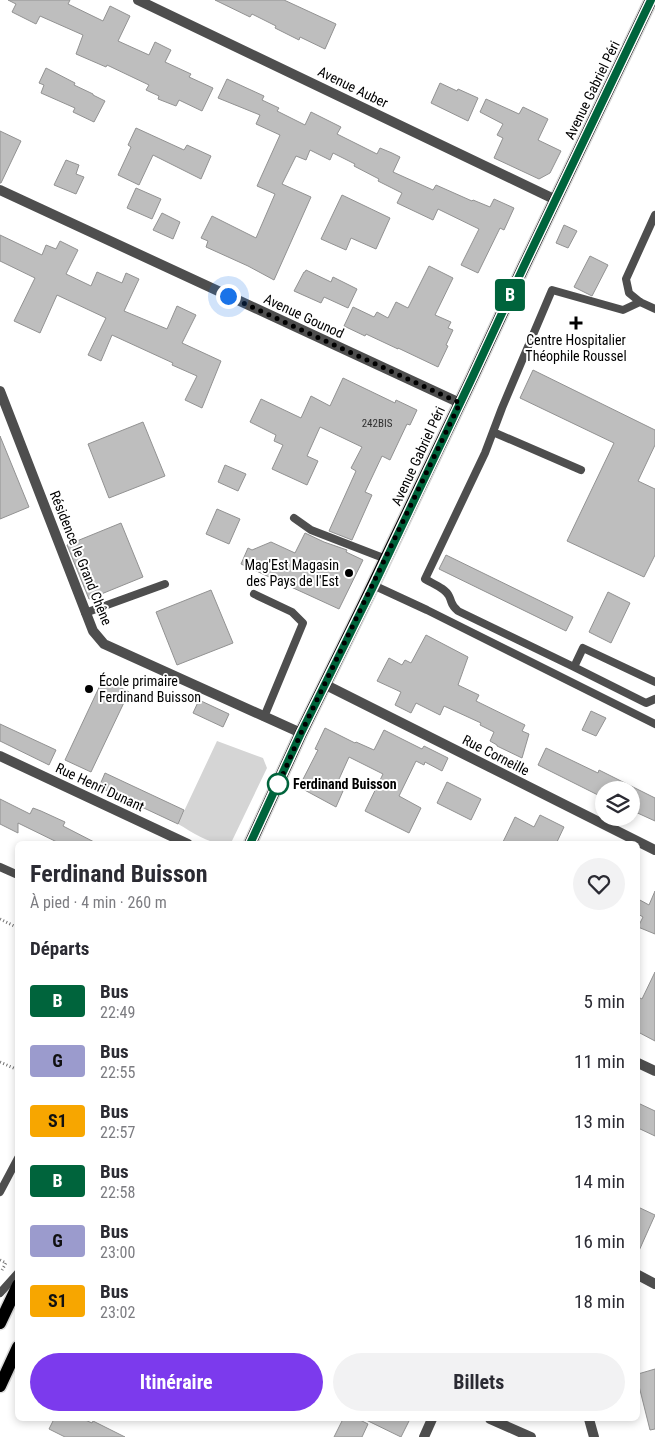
<!DOCTYPE html>
<html lang="fr">
<meta charset="utf-8">
<style>
:root{--surface:#fff;--page:#f2f2f3;--text:#2b2b33;--muted:#7c7c81;--accent:#7c3aed}
body{margin:0;font-family:"Roboto Condensed",sans-serif;background:var(--page);color:var(--text);height:100vh;display:flex;flex-direction:column;font-size:19px;white-space:nowrap}
*{box-sizing:border-box;margin:0}
p{font-size:16px;color:var(--muted)}
.icon{flex:none;width:28px;height:28px;fill:none;stroke:currentColor;stroke-width:2;stroke-linecap:round;stroke-linejoin:round}
.map{position:relative;flex:1;overflow:hidden}
.drawer{position:absolute;left:15px;top:841px;width:625px;height:580px;display:flex;flex-direction:column;background:var(--surface);border-radius:8px;box-shadow:0 2px 8px #0003}
.drawer>*{flex:none}
.badge{padding:0 10px;border-radius:4px;font-size:18px;line-height:32px}
.tools{position:absolute;left:595px;top:781px;display:grid;gap:10px}
.tools a{display:grid;place-items:center;width:45px;height:45px;border-radius:50%;background:var(--surface);box-shadow:0 2px 8px #0003;font-size:25px}
.you{position:absolute;width:25px;height:25px;margin:-12px;border:4px solid #fff;border-radius:50%;background:#1a73e8;box-shadow:0 0 0 8px #1a73e833}
.map>.badge{position:absolute;translate:-50% -50%;box-shadow:0 0 0 2px #fff}
h2{padding:0 15px;font-size:19px;line-height:45px}
.round{display:grid;place-items:center;flex:none;width:52px;height:52px;border-radius:26px;background:var(--page)}
.summary{display:flex;align-items:center;justify-content:space-between;height:85px;padding:0 15px}
h1{font-size:24px;font-weight:700;line-height:38px}
.button{display:flex;gap:10px;margin-top:auto;padding:10px 15px}
.button a{flex:1;height:58px;border-radius:30px;background:var(--accent);color:#fff;font-size:20px;font-weight:700;line-height:58px;text-align:center}
.button a+a{background:var(--page);color:var(--text)}
ul{padding:0;list-style:none}
li{display:flex;align-items:center;gap:15px;height:60px;padding:0 15px}
li div{flex:1}
li b{display:block;font-size:19px}
li em{font-style:normal}
li .badge{min-width:55px;font-weight:700;text-align:center}
.map>svg:first-child{display:block}
</style>
<div class="map">
<svg width="655" height="1437" viewBox="0 0 655 1437">
<rect width="100%" height="100%" fill="#fff"/>
<path fill="#d5d5d5" d="M217 741 263 758 267 768 231 843C212 847 194 833 178 824Z"/>
<path fill="#bebebe" stroke="#929292" d="M8 0H70L68 4 103 21 110 6 130 16 118 41 149 55 155 42 171 50 165 62 191 74 189 77 213 88 202 111 179 100 176 106 158 99 159 96 146 90 149 85 107 65 106 67 76 54 83 35 40 16 36 24 12 12 16 4Z
M215 0H284L336 24 325 49 300 37 299 40 275 28 276 26 252 14 250 17Z
M46 68 75 83 74 85 93 94V95L105 101 94 122 73 112 75 108 41 93 44 85 39 83Z
M227 79 264 96 262 100 279 108 277 111 305 125 311 112 341 127 337 134 377 154 380 148 392 153 400 157 393 172 433 190 436 185 472 201 473 200 490 207 494 199 514 208 504 230 500 228 478 273 461 265 479 229 438 209 433 220 397 203 402 193 378 181 379 179 354 166 355 164 333 153 330 160 310 150 306 160 296 156 282 184 311 197 274 280 248 266 206 247 208 241 201 238 212 216 256 238 275 194 257 186 280 135 256 124 260 115 218 98Z
M440 83 457 91 458 89 478 98 468 121 431 103Z
M486 99 519 114 523 107 548 119 538 140 561 151 550 173 539 179 494 158 503 138 497 135 503 124 480 112Z
M136 128 184 150 187 145 211 156 201 179 153 155 139 185 118 175 131 147 128 145Z
M0 131 21 141 1 183H0Z
M66 160 79 165 76 174 84 177 76 194 54 185Z
M136 188 161 199 152 219 127 208Z
M342 195 390 218 376 249 351 238 346 250 321 239Z
M162 213 180 222 173 239 153 230Z
M564 225 577 231 568 248 556 243Z
M0 235 42 255 46 245 56 249 60 241 78 250 66 274 91 286 97 272 122 283 126 273 139 279 124 311 167 329 177 306 196 315 182 343 221 361 202 408 185 400 197 376 172 365 173 363 112 335 101 361 88 355 106 318 57 295 40 333 14 321 35 278 0 261Z
M590 256 608 265 592 296 574 287Z
M429 266 453 278 435 315 451 322 448 328 453 330 446 345 448 346 438 367 398 348V349L366 334 365 336 344 326 353 307 374 317 377 312 388 318 396 302 408 308Z
M306 270 331 282 333 277 357 289 348 308 324 297 321 303 294 291 304 272H305Z
M533 370 655 430V445L638 481 655 489V555L644 577 567 541 614 443 520 398Z
M343 378 395 403 396 400 417 410 410 425 407 424 390 460 382 456 365 492 372 495 352 540 329 531 356 471 351 468 362 447 320 427 307 456 318 461 307 485 272 469 283 445 274 441 276 435 250 422 261 399 301 418 311 396 330 406Z
M143 422 165 476 109 498 88 444Z
M0 436 29 507 0 519Z
M225 465 246 474 238 491 218 482Z
M217 509 240 519 229 544 206 534Z
M121 523 143 577 89 599 67 545Z
M305 533 324 542 347 550 346 552 363 560 339 609 241 564 248 548 252 550 271 542 295 553Z
M446 555 573 617 566 631 439 569Z
M211 590 233 643 177 665 156 612Z
M608 592 630 603 611 643 589 632Z
M426 635 468 657 458 685 479 695 476 701 525 725 522 731 529 734 522 758 497 746V745L490 741 494 732 480 725 481 723 444 706 440 715 416 703 411 713 395 705 401 692 377 681 389 658 402 665 405 660 411 663Z
M103 679 129 692 91 772 65 760Z
M199 700 229 714 223 727 193 713Z
M591 711 606 718 596 736 582 730Z
M0 724 56 750 49 765 0 741Z
M325 728 355 743 356 742 374 750 384 730 422 749 424 746 448 758 442 771 425 762 424 765 416 761 399 796 421 808 409 833 365 811 383 774 349 757 335 788 343 791 336 807 299 787 318 750 315 749Z
M546 748 598 773 599 770 655 798V821L631 810V790H604V798L538 765Z
M105 773 184 810 178 824 99 787Z
M447 782 481 799 471 820 437 803Z
M0 799 30 814 33 808 41 811 65 822 63 826 98 844H61L18 823V833L0 824Z
M540 815 564 827 556 844H502L515 817 534 827Z
M655 891V934L638 927 643 917 638 914V899L649 905Z
M655 972V1041L638 1032V997L642 999Z
M638 1103 655 1111V1136L638 1128Z
M638 1207 655 1215 638 1253Z
M655 1369V1429L650 1430 638 1382V1374Z
M54 1419H83L92 1423 93 1421 125 1437H65L49 1429Z
M343 1419H358L368 1424 362 1437H334Z
M364 1419H410L401 1437Z"/>
<g fill="none" stroke-linecap="round" stroke-linejoin="round">
<g stroke="#dbdbdb" stroke-width="15">
<path id="primary" d="M250 844 301 733 365 602 472 378 523 268 651 0
M0 1323 18 1285
M0 1386 18 1347"/>
</g>
<path stroke="#707070" stroke-width="3" stroke-dasharray="1 2.5" stroke-linecap="butt" d="M0 919 18 928
M0 1062 18 1070
M0 1260 6 1263 2 1270"/>
<path stroke="#4e4e4e" stroke-width="8" d="M655 215 626 279 629 293 640 302 655 309
M493 432 581 470
M294 518 311 530 386 559
M373 585 427 610 655 724
M254 594 292 612 303 623 264 717
M85 613 165 584
M574 667 458 611C450 604 453 604 449 596 445 588 433 584 425 579L485 453 502 408 552 290 623 310 640 302
M655 682 583 648 574 667 646 703 655 699
M0 867 18 875
M0 1192 18 1158
M0 1293 18 1273"/>
<path stroke="#4e4e4e" stroke-width="10" d="M138 0 556 200
M0 190 460 403
M0 391 93 631 104 644 301 733
M326 685 655 850
M0 756 188 844
M638 1063 655 1071
M638 1275 655 1284
M490 1419 531 1437
M589 1419 594 1437
M424 1437 432 1419"/>
<use href="#primary" stroke="#000" stroke-width="12"/>
</g>
<g fill="none" stroke-linecap="round" stroke-linejoin="round">
<g stroke="#fff" stroke-width="11">
<path id="line" d="M250 844 301 733 374 585 472 378 523 268 651 0"/>
</g>
<use href="#line" stroke="#00643c" stroke-width="8"/>
<path stroke="#000" stroke-width="5" stroke-dasharray="0 9" d="M228 296 460 403 301 733 276 790 278 784"/>
</g>
<g fill="#000" stroke="#fff" stroke-width="2">
<path d="M573.5 315.5h5v5h5v5h-5v5h-5v-5h-5v-5h5z"/>
<circle cx="349" cy="573" r="5"/>
<circle cx="89" cy="689" r="5"/>
</g>
<circle fill="#fff" stroke="#00643c" stroke-width="2.5" cx="278" cy="784" r="10"/>
<g text-anchor="middle" dominant-baseline="central" stroke-width="4" stroke-linejoin="round" paint-order="stroke">
<g font-size="11" fill="#303030">
<text x="377" y="423">242BIS</text>
</g>
<g font-size="14" fill="#000" stroke="#fff">
<text transform="translate(353 87) rotate(26)">Avenue Auber</text>
<text transform="translate(592 90) rotate(-64)">Avenue Gabriel Péri</text>
<text transform="translate(304 316) rotate(25)">Avenue Gounod</text>
<text transform="translate(418 456) rotate(-65)">Avenue Gabriel Péri</text>
<text transform="translate(81 558) rotate(68)">Résidence le Grand Chêne</text>
<text transform="translate(496 755) rotate(27)">Rue Corneille</text>
<text transform="translate(100 787) rotate(25)">Rue Henri Dunant</text>
</g>
<g font-size="14" fill="#000" stroke="#fff">
<text x="576" y="340">Centre Hospitalier<tspan x="576" dy="16">Théophile Roussel</tspan></text>
<text x="339" y="565" text-anchor="end">Mag'Est Magasin<tspan x="339" dy="16">des Pays de l'Est</tspan></text>
<text x="99" y="681" text-anchor="start">École primaire<tspan x="99" dy="16">Ferdinand Buisson</tspan></text>
</g>
<g font-size="14" font-weight="bold" fill="#000" stroke="#fff" text-anchor="start">
<text x="293" y="784">Ferdinand Buisson</text>
</g>
</g>
</svg>
<div class="tools">
<a><svg class="icon" aria-label="layers" viewBox="0 0 24 24"><path d="M12 4l9 5-9 5-9-5zM3 14l9 5 9-5"/></svg></a>
</div>
<div class="you" style="left:228px;top:296px"></div>
<b class="badge" style="left:510px;top:295px;background:#00643c;color:#fff">B</b>
<section class="drawer">
<div class="summary"><div><h1>Ferdinand Buisson</h1><p>À pied · 4 min · 260 m</p></div><a class="round"><svg class="icon" aria-label="heart" viewBox="0 0 24 24"><path d="M12 20l-8-8c-3-5 5-10 8-4 3-6 11-1 8 4z"/></svg></a></div>
<h2>Départs</h2>
<ul>
<li><span class="badge" style="background:#00643c;color:#fff">B</span><div><b>Bus</b><p>22:49</p></div><em>5 min</em></li>
<li><span class="badge" style="background:#9b9bcd;color:#111">G</span><div><b>Bus</b><p>22:55</p></div><em>11 min</em></li>
<li><span class="badge" style="background:#f7a600;color:#111">S1</span><div><b>Bus</b><p>22:57</p></div><em>13 min</em></li>
<li><span class="badge" style="background:#00643c;color:#fff">B</span><div><b>Bus</b><p>22:58</p></div><em>14 min</em></li>
<li><span class="badge" style="background:#9b9bcd;color:#111">G</span><div><b>Bus</b><p>23:00</p></div><em>16 min</em></li>
<li><span class="badge" style="background:#f7a600;color:#111">S1</span><div><b>Bus</b><p>23:02</p></div><em>18 min</em></li>
</ul>
<div class="button"><a>Itinéraire</a><a>Billets</a></div>
</section>
</div>
